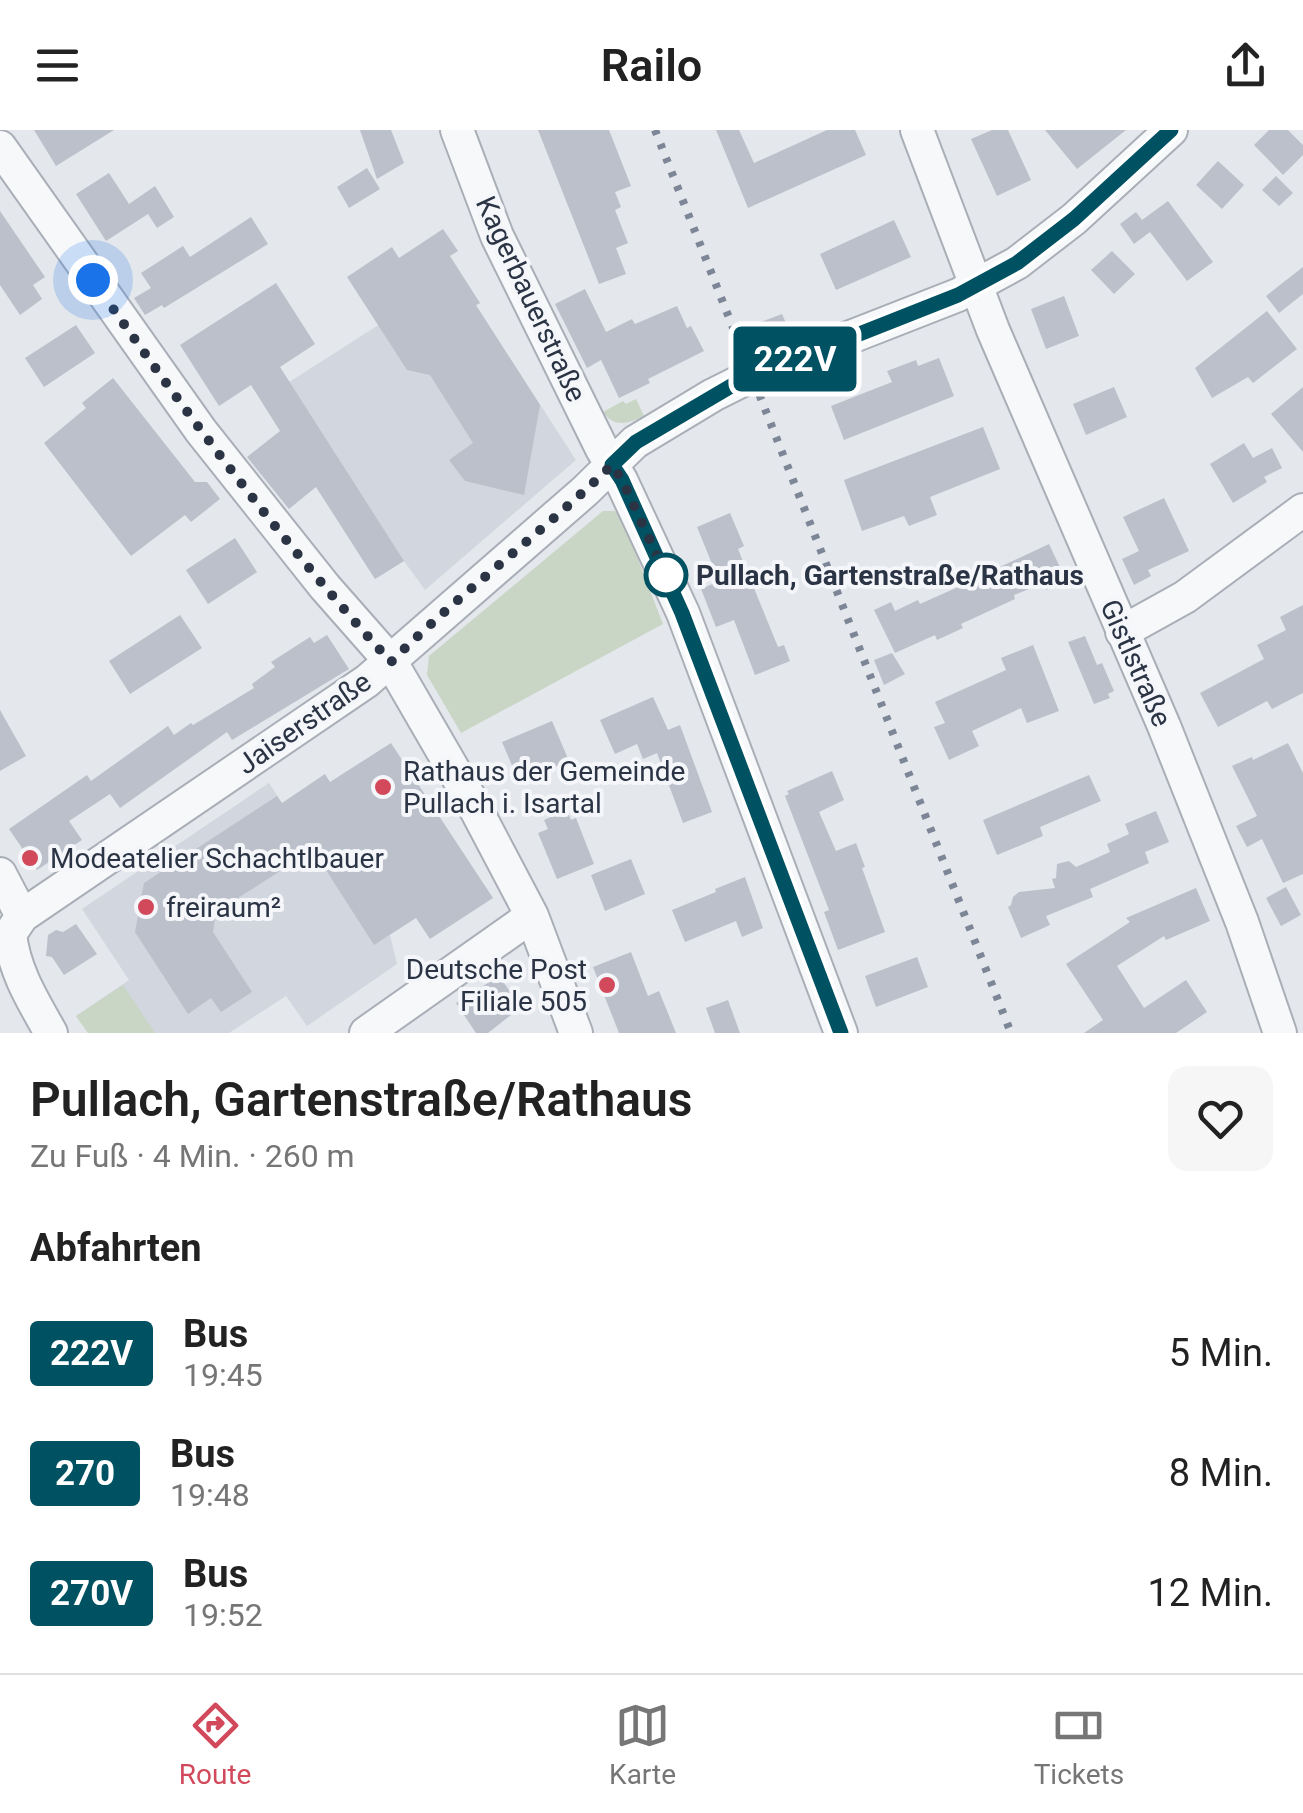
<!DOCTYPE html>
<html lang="de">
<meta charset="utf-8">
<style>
:root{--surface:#fff;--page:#f6f6f6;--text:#222;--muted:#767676;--line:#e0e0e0;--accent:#d1495b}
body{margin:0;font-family:Roboto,sans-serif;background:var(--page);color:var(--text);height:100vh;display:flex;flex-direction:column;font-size:38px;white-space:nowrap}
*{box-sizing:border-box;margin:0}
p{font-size:32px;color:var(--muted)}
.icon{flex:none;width:55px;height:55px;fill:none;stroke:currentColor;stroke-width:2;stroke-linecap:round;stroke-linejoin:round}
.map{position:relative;height:903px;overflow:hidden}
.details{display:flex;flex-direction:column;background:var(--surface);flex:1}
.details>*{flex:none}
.badge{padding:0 20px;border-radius:8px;font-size:35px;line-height:65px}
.you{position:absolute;width:50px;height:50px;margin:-25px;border:8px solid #fff;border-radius:50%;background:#1a73e8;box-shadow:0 0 0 15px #1a73e833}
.map>.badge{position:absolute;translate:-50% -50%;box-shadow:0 0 0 5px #fff}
h2{padding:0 30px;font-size:38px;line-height:90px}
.round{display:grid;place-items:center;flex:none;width:105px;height:105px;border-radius:20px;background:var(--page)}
.overview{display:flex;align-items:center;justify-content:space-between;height:170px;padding:0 30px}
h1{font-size:48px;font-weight:600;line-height:75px}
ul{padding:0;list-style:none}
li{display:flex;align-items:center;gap:30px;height:120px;padding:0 30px}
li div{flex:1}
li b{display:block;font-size:38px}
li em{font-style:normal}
li .badge{min-width:110px;font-weight:700;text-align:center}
header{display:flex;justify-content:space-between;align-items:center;height:130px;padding:0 30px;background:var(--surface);font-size:45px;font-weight:600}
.menu{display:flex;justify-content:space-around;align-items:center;height:140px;border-top:2px solid var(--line);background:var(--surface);font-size:28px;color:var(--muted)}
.menu a{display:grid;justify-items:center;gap:5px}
.menu .selected{color:var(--accent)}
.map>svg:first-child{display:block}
</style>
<header><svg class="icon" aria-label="menu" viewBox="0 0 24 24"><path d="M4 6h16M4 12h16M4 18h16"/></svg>Railo<svg class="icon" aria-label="share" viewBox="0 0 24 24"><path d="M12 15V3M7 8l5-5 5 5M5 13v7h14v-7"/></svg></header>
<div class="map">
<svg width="1303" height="903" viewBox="0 0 1303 903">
<rect width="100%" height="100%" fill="#e4e7ec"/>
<path fill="#d2d6de" d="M424 166 480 173 464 183 484 188 576 330 425 460 404 431 375 449 261 270Z
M269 653 374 814 390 805 397 834 307 896 286 866 229 903H88L76 886 129 850 82 779Z"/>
<path fill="#c9d6c5" d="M636 269 644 286C629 294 614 298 603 282L623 271 626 274Z
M603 381H615L622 388 663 494 461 603 427 545 429 526Z
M123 855 155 903H88L76 886Z"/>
<path fill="#bbc0ca" d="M34 0H114L56 36Z
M360 0H391L404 33 377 49Z
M538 0H609L631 56 615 62 621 77 615 80 628 113 616 118 626 144 599 154Z
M716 0H739L754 33 827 0H855L866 25 748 78Z
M992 0H1008L1031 50 997 66 971 9Z
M1045 0H1126L1077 39Z
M1269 0H1288L1303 15V25L1283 45 1254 15Z
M1218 31 1244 55 1222 79 1196 55Z
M367 38 380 59 349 78 337 57Z
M109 43 129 74 155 56 174 87 157 98 148 84 106 111 76 64Z
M1276 46 1293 63 1279 76 1262 60Z
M1168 71 1213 132 1187 151 1150 102 1134 114 1120 94 1136 82 1142 90Z
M0 81 45 147 33 155 42 169 20 185 0 155Z
M251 87 268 114 164 178 162 175 145 185 134 168 151 158 141 143 183 116 190 127Z
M894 90 911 127 836 160 820 124Z
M443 99 458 121 450 126 480 173 476 175 540 275 524 365 465 351 449 330 473 313 430 245 407 240 347 147 392 117 399 128Z
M1112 121 1135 144 1114 164 1091 140Z
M1303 137V164L1279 183 1266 166Z
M276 153 315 214 280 237 404 431 375 449 316 357 289 379 247 327 280 301 251 255 219 276 180 215Z
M585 159 606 202 632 189 635 194 677 176 687 198 691 196 704 221 648 249 650 253 619 268 601 230 587 238 555 174Z
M1064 166 1079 206 1046 219 1031 179Z
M1267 181 1297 219 1253 253 1248 247 1212 268 1195 238Z
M782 184 791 205 761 216 753 195Z
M76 195 95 223 44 257 25 228Z
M939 228 954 266 844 310 831 276 892 252 887 241 916 230 918 236Z
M113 248 195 352H207L220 369 191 392 185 385 131 426 44 313 86 278 82 273Z
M1114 257 1127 287 1086 305 1073 274Z
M1303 257V322L1271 284Z
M983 297 1000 339 930 367 937 385 909 396 904 386 862 401 844 350Z
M1244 313 1253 328 1272 318 1282 338 1264 347 1267 352 1233 373 1210 334Z
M1164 368 1189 421 1148 440 1151 446 1134 455 1122 429 1139 421 1123 387Z
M730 383 744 416 738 419 778 517 784 515 790 531 755 545 734 490 716 497 701 459 719 451 697 397Z
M235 408 257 442 208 474 186 440Z
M1049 414 1066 450 1046 460 1044 453 1014 465 1015 469 961 494 963 498 937 510 935 505 895 523 874 480 891 472 895 481 918 470 920 474 958 457 955 452 983 439 985 444Z
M1303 475V563L1272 579 1267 571 1218 597 1200 563 1264 529 1257 515 1286 500 1280 487Z
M180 485 202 518 130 564 109 531Z
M327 505 349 539 232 610 227 602 120 678 110 664 69 691 82 710 37 740 9 699 87 645 91 651 168 596 174 605 191 593 193 595 254 558 252 554 275 537 271 532 310 507 314 513Z
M1085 506 1097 535 1102 533 1114 561 1108 564 1110 568 1094 574 1068 512Z
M1033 515 1059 581 1027 593 1021 578 972 601 979 616 949 630 934 597 945 593 935 572 1006 540 1001 528Z
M892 523 905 544 884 555 874 530Z
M653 567 668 600 680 595 712 682 683 693 657 623 643 629 637 614 615 624 600 590Z
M0 580 26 626 0 641Z
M552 591 569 631 519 652 502 612Z
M391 613 493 768 430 809 416 788 374 815 313 720 216 782 213 802 252 862 221 882 211 868 188 884 135 802 144 753 277 666 282 673 325 644 330 652Z
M1288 613 1303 643V744L1283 753 1262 709 1247 717 1236 696 1257 686 1232 636 1252 627 1253 630Z
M832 641 844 670 819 682 836 721 856 713 865 737 862 738 885 802 838 820 824 782 829 780 785 666 789 664 787 661Z
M1089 645 1101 671 1040 697 1043 706 997 725 983 690Z
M567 680 571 690 576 688 594 734 557 749 538 703 548 699 544 690Z
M1156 681 1169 712 1145 722 1149 733 1090 759 1093 767 1046 786 1050 795 1021 808 1008 777 1011 775 1013 767 1019 762 1055 758 1052 749 1056 748 1057 734 1069 731 1076 737 1110 722 1107 714 1129 704 1125 694Z
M631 729 645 764 605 781 591 745Z
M745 747 763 798 742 807 736 791 685 812 672 780 716 762 715 759Z
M1286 757 1301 785 1281 796 1266 768Z
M1196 758 1210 791 1166 810 1164 806 1117 836 1144 878 1186 850 1207 882 1176 903H1084L1103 890 1066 834 1130 792 1126 788Z
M76 794 97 824 64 845 52 827 46 826 48 805 56 800 63 802Z
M631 822 648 866 659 861 676 903H619L593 837Z
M917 827 928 857 876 877 865 846Z
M499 846 521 877 488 903H476L456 873Z
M728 870 740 903H715L706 878Z"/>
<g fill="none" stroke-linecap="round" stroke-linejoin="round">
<g stroke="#a9aeb7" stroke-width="36">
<path id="minor" d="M457 0 497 106 602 319 621 350 683 483 841 903
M917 0 993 200 1164 596 1242 792 1280 903
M0 17 201 301 325 457 391 532 471 670 532 786 576 903
M1122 502 1185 467 1303 380
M0 744 22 786
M51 903C33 871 14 841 10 804L22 786 367 551 585 361 635 312 713 265 751 246 958 165 1017 133 1074 89 1171 0
M366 903 532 786"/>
</g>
<use href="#minor" stroke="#f7f8fa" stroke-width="32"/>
<path stroke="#7d8696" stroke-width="8" stroke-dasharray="5 10" stroke-linecap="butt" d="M655 0 1011 903"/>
</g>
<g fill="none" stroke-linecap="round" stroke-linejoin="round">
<g stroke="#fff" stroke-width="22">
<path id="line" d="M841 903 682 483 622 350 612 335 636 312 738 252 958 165 1017 133 1074 89 1171 0"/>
</g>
<use href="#line" stroke="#005262" stroke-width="15"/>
<path stroke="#2b3445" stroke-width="10" stroke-dasharray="0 18" d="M93 150C185 282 282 413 391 532 461 462 541 404 612 335L622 350 666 445"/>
</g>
<circle fill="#fff" stroke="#005262" stroke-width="5" cx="666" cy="445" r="20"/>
<g fill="#d1495b" stroke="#f4f6f9" stroke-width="4">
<circle cx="383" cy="657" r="10"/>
<circle cx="30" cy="728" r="10"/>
<circle cx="146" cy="777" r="10"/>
<circle cx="607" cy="855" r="10"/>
</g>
<g text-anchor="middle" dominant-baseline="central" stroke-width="8" stroke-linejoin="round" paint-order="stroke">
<g font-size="28" fill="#2b3445" stroke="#f4f6f9">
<text transform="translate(531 169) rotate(65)">Kagerbauerstraße</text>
<text transform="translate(1136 533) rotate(66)">Gistlstraße</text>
<text transform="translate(304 593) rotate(-35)">Jaiserstraße</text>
</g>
<g font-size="28" font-weight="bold" fill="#2b3445" stroke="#f4f6f9" text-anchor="start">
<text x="696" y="445">Pullach, Gartenstraße/Rathaus</text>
</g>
<g font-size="28" fill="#2b3445" stroke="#f4f6f9" text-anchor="start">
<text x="403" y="641">Rathaus der Gemeinde<tspan x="403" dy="32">Pullach i. Isartal</tspan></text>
<text x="50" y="728">Modeatelier Schachtlbauer</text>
<text x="166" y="777">freiraum²</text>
<text x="587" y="839" text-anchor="end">Deutsche Post<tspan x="587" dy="32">Filiale 505</tspan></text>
</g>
</g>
</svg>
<div class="you" style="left:93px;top:150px"></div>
<b class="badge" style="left:795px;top:229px;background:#005262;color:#fff">222V</b>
</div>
<section class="details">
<div class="overview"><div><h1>Pullach, Gartenstraße/Rathaus</h1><p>Zu Fuß · 4 Min. · 260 m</p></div><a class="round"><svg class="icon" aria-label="heart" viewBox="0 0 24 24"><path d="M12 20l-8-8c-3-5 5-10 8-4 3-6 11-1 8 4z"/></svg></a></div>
<h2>Abfahrten</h2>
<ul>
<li><span class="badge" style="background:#005262;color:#fff">222V</span><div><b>Bus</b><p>19:45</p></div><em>5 Min.</em></li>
<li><span class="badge" style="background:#005262;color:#fff">270</span><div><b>Bus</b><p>19:48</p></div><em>8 Min.</em></li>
<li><span class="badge" style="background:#005262;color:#fff">270V</span><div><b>Bus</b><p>19:52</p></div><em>12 Min.</em></li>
</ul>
</section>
<nav class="menu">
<a class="selected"><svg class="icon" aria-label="directions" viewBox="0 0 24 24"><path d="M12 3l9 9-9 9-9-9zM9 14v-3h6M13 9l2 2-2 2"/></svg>Route</a>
<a><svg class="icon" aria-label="map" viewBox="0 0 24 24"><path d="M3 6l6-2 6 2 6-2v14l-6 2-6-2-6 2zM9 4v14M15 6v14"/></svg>Karte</a>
<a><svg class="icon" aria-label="tickets" viewBox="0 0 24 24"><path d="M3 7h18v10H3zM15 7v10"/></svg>Tickets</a>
</nav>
